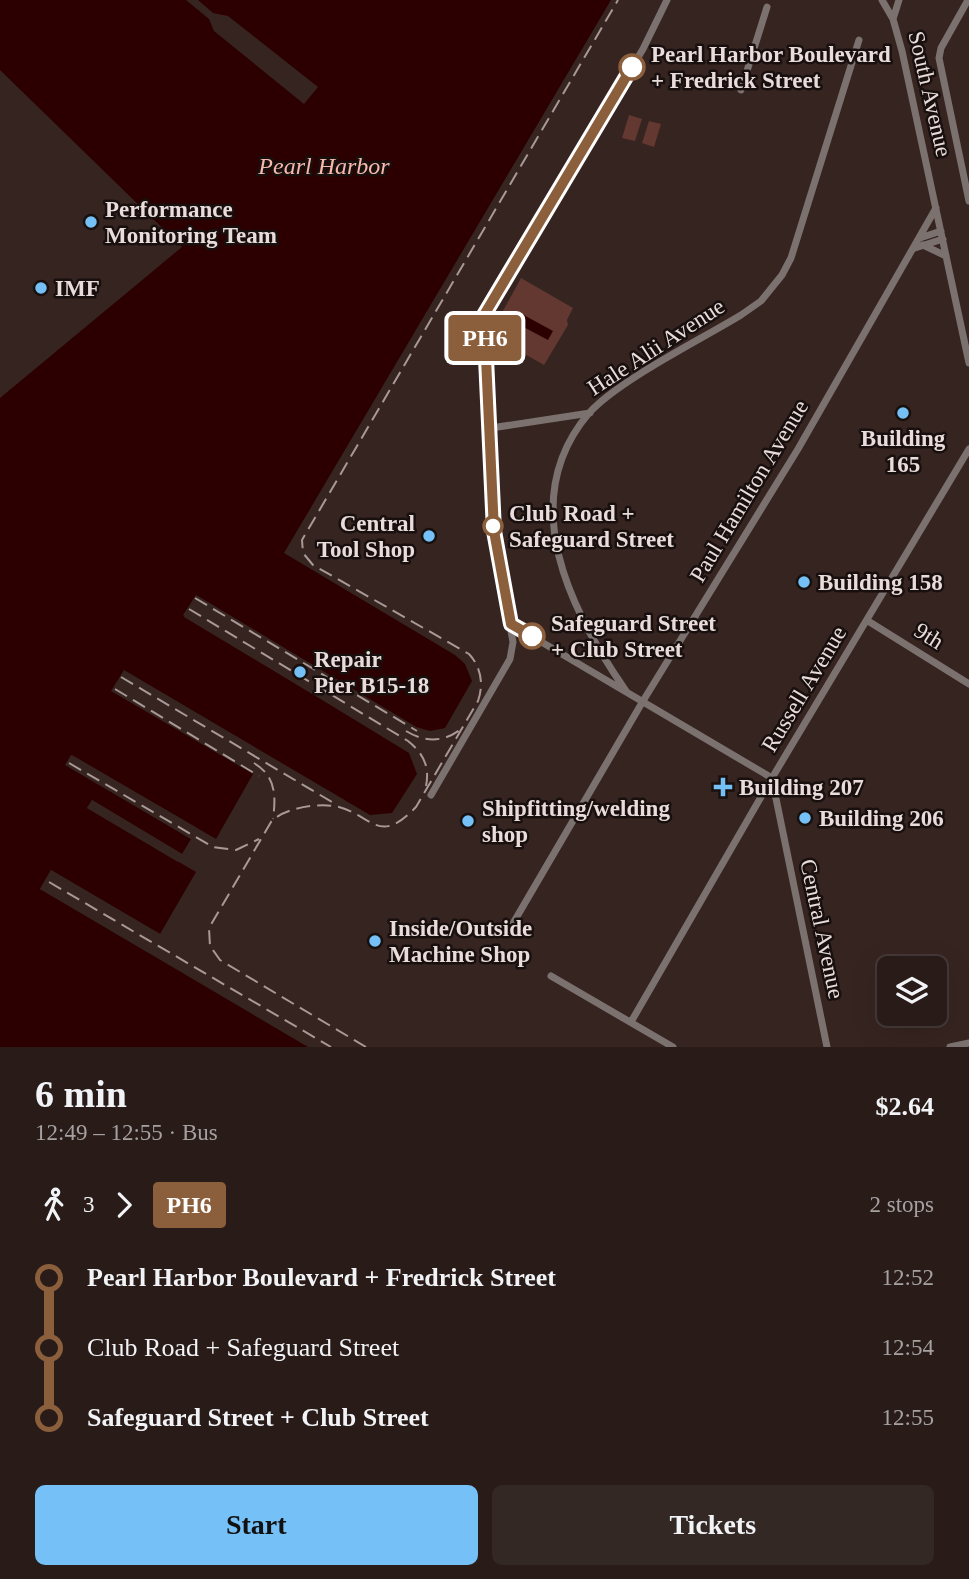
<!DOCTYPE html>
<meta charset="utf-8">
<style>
:root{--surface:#281b18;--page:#342825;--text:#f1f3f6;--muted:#a5a1a2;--line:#443937;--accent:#75c0f6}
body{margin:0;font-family:Georgia,serif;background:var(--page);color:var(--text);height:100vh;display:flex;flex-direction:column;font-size:26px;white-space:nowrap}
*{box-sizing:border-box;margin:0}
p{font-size:23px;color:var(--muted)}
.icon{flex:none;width:38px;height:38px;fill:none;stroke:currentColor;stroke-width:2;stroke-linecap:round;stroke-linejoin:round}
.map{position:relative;height:1047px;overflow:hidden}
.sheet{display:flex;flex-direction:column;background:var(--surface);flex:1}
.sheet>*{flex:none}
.badge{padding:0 14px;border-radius:5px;font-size:24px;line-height:46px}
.buttons{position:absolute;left:877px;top:956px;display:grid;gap:14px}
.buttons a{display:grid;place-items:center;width:70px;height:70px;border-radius:10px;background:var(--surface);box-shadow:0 7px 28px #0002,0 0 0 2px var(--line);font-size:35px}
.map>.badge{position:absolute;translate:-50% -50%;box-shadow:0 0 0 4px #fff}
.legs{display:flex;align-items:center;gap:10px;height:77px;padding:0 35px;font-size:23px}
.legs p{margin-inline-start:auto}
.headline{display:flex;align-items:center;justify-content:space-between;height:119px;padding:0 35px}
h1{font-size:38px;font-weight:700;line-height:52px}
.button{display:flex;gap:14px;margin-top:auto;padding:14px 35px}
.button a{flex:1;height:80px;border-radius:10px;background:var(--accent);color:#111;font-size:28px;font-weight:700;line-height:80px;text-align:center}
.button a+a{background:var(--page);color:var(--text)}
ul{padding:0 35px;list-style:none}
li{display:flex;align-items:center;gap:24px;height:70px;font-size:26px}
li i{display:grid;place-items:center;width:10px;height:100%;margin:0 9px;background:currentColor}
li i::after{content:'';width:18px;height:18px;margin:-9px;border:5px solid;border-radius:50%;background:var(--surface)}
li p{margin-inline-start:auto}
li:first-child i{background:linear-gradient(#0000 50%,currentColor 0)}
li:last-child i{background:linear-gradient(currentColor 50%,#0000 0)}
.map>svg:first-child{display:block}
</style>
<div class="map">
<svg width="969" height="1047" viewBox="0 0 969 1047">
<rect width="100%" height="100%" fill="#362420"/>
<path fill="#623830" d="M629 115 642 119 635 141 622 138Z
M649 121 661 124 654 147 642 143Z
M521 278 573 308 567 320 568 325 544 365 516 349 522 337 516 334 519 329 499 318Z"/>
<path fill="#2c0000" d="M0 0H611L284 553 455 655 465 664 472 681 445 728 430 731 416 727 196 595 183 615 409 753 417 774 392 813 370 815 124 670 111 691 253 774 216 839 72 755 66 765 191 839 182 854 92 800 87 808 196 872 160 934 51 870 40 889 308 1047H0V398L182 247 0 70Z
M520 313 553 331 548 340 516 323Z"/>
<path fill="#362420" d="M186 0H198L213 13 228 16 318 87 304 104 214 31 209 19Z
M196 595 416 727 414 730 196 599 187 615 405 746 404 749 184 617Z
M71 755 197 828 196 831 72 760 70 764 193 836 191 839 65 765Z
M92 800 182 854 181 857 93 805 180 859 178 862 87 808Z
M51 870 160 934 159 937 52 875 45 888 151 950 149 953 40 889Z"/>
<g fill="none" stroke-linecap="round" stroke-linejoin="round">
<path stroke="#7b716f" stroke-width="7" d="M882 0 893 19 902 51 969 363
M968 0 941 48 939 58 969 201
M893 19 899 0
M741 90 767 7
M920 238 941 231
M923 245 946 256
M915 248 943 239
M491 428 590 413
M868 621 969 684
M511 624 772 778
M626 691C571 612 514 501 589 413 619 380 700 340 741 315L761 301 782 275 791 258 859 40
M772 779 827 1047
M431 795 510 659 513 642 493 531 484 315 643 49 667 0
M508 932 643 701 798 449 936 208
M551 976 673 1047
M631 1022 772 778 969 449
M950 1047 969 1043"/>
<path stroke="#a89996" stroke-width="2" stroke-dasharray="14 7" stroke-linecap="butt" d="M195 598 417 731
M189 609 408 741C423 753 430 766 426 786
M121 677 337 805
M115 689 259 776
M406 731C424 742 443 743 461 729
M69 763 213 847 236 850 259 839
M254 763C276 776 276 796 273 819
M49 882 331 1047
M366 1047 220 960 210 946 209 928 271 822C283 808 320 802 339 807 372 816 379 846 416 807L478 701C484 684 481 667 469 654L313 565 303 553 302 540 618 0"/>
</g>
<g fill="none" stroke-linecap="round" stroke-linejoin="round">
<g stroke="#fff" stroke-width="16">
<path id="line-1" d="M532 636 511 624 494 531 484 315 632 67"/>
</g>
<use href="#line-1" stroke="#8b5e3c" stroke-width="10"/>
</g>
<g fill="#fff" stroke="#8b5e3c" stroke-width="3.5">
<circle cx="632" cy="67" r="12"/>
<circle cx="493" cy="526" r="9"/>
<circle cx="532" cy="636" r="12"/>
</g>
<g fill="#75c0f6" stroke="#18100e" stroke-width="2.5">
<circle cx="91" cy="222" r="7"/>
<circle cx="41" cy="288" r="7"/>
<circle cx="903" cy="413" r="7"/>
<circle cx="429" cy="536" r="7"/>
<circle cx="804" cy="582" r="7"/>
<circle cx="300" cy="672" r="7"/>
<path d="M719.5 776.5h7v7h7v7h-7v7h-7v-7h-7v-7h7z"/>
<circle cx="805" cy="818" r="7"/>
<circle cx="468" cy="821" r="7"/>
<circle cx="375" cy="941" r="7"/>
</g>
<g text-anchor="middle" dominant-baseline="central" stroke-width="5" stroke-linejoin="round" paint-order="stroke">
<g font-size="23" font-weight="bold" fill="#e9dcda" stroke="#18100e" text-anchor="start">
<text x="651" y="54">Pearl Harbor Boulevard<tspan x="651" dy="26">+ Fredrick Street</tspan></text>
<text x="509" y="513">Club Road +<tspan x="509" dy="26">Safeguard Street</tspan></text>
<text x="551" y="623">Safeguard Street<tspan x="551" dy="26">+ Club Street</tspan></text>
</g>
<g font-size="23" fill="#e9dcda" stroke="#18100e">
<text transform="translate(930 94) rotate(77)">South Avenue</text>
<text transform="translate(656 347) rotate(-33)">Hale Alii Avenue</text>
<text transform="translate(749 491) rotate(-59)">Paul Hamilton Avenue</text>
<text transform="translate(929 636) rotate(32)">9th</text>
<text transform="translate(804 689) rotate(-59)">Russell Avenue</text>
<text transform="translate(822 929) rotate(78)">Central Avenue</text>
</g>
<g font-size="23" font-weight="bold" fill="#e9dcda" stroke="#18100e" text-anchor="start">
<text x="105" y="209">Performance<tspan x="105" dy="26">Monitoring Team</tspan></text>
<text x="55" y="288">IMF</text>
<text x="903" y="438" text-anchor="middle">Building<tspan x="903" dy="26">165</tspan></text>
<text x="415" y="523" text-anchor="end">Central<tspan x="415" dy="26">Tool Shop</tspan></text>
<text x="818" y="582">Building 158</text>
<text x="314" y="659">Repair<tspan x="314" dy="26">Pier B15-18</tspan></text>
<text x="739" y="787">Building 207</text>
<text x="482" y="808">Shipfitting/welding<tspan x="482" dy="26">shop</tspan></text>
<text x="819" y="818">Building 206</text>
<text x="389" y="928">Inside/Outside<tspan x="389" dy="26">Machine Shop</tspan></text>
</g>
<g font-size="24" font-style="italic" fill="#f8b9ac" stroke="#18100e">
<text x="324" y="166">Pearl Harbor</text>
</g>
</g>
</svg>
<div class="buttons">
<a><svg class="icon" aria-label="layers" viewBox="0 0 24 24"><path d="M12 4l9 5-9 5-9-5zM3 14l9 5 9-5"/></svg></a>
</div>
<b class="badge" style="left:485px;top:338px;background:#8b5e3c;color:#fff">PH6</b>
</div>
<section class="sheet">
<div class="headline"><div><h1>6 min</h1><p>12:49 – 12:55 · Bus</p></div><b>$2.64</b></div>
<div class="legs"><svg class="icon" aria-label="walk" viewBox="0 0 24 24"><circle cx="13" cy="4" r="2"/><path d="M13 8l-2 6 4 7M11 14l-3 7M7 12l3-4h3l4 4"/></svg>3<svg class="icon" aria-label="forward" viewBox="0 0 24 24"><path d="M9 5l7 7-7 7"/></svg><b class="badge" style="background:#8b5e3c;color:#fff">PH6</b><p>2 stops</p></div>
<ul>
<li><i style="color:#8b5e3c"></i><b>Pearl Harbor Boulevard + Fredrick Street</b><p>12:52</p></li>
<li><i style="color:#8b5e3c"></i><span>Club Road + Safeguard Street</span><p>12:54</p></li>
<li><i style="color:#8b5e3c"></i><b>Safeguard Street + Club Street</b><p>12:55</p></li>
</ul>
<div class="button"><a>Start</a><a>Tickets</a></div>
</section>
